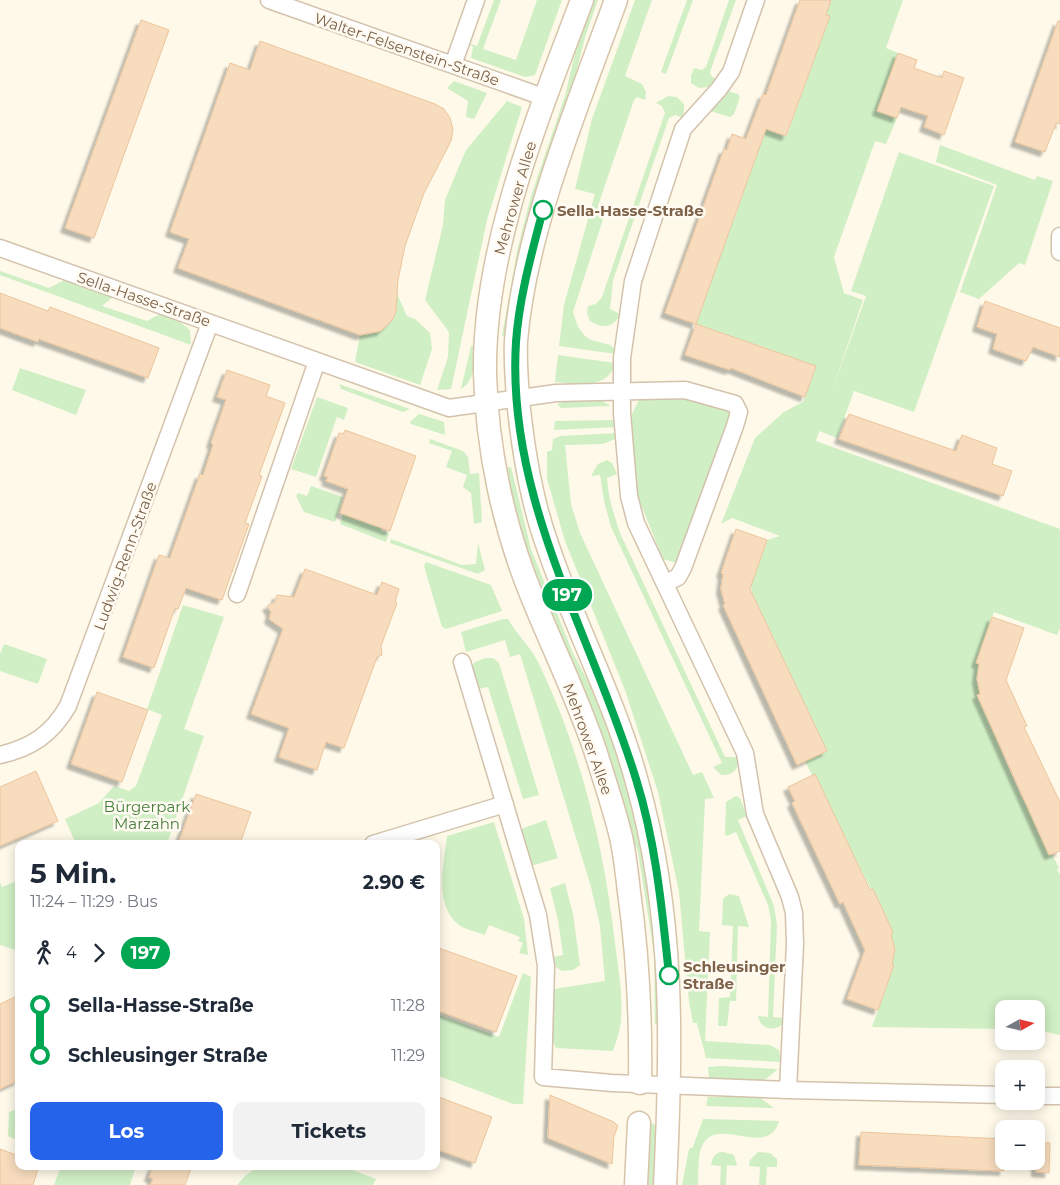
<!DOCTYPE html>
<html lang="de">
<meta charset="utf-8">
<style>
:root{--surface:#fff;--page:#f2f2f3;--text:#1f2937;--muted:#747a83;--accent:#2563eb}
body{margin:0;font-family:Montserrat,sans-serif;background:var(--page);color:var(--text);height:100vh;display:flex;flex-direction:column;font-size:19px;white-space:nowrap}
*{box-sizing:border-box;margin:0}
p{font-size:16px;color:var(--muted)}
.icon{flex:none;width:28px;height:28px;fill:none;stroke:currentColor;stroke-width:2;stroke-linecap:round;stroke-linejoin:round}
.map{position:relative;flex:1;overflow:hidden}
.drawer{position:absolute;left:15px;top:840px;width:425px;height:330px;display:flex;flex-direction:column;background:var(--surface);border-radius:10px;box-shadow:0 2px 12px #0003}
.drawer>*{flex:none}
.badge{padding:0 10px;border-radius:16px;font-size:18px;line-height:32px}
.needle{width:32px;rotate:82deg}
.buttons{position:absolute;left:995px;top:1000px;display:grid;gap:10px}
.buttons a{display:grid;place-items:center;width:50px;height:50px;border-radius:10px;background:var(--surface);box-shadow:0 2px 12px #0003;font-size:25px}
.map>.badge{position:absolute;translate:-50% -50%;box-shadow:0 0 0 2px #fff}
.legs{display:flex;align-items:center;gap:8px;height:55px;padding:0 15px;font-size:16px}
.legs p{margin-inline-start:auto}
.summary{display:flex;align-items:center;justify-content:space-between;height:85px;padding:0 15px}
h1{font-size:28px;font-weight:700;line-height:38px}
.primary-button{display:flex;gap:10px;margin-top:auto;padding:10px 15px}
.primary-button a{flex:1;height:58px;border-radius:10px;background:var(--accent);color:#fff;font-size:20px;font-weight:700;line-height:58px;text-align:center}
.primary-button a+a{background:var(--page);color:var(--text)}
ul{padding:0 15px;list-style:none}
li{display:flex;align-items:center;gap:18px;height:50px;font-size:19px}
li i{display:grid;place-items:center;width:8px;height:100%;margin:0 6px;background:currentColor}
li i::after{content:'';width:12px;height:12px;margin:-6px;border:4px solid;border-radius:50%;background:var(--surface)}
li p{margin-inline-start:auto}
li:first-child i{background:linear-gradient(#0000 50%,currentColor 0)}
li:last-child i{background:linear-gradient(currentColor 50%,#0000 0)}
.map>svg:first-child{display:block}
</style>
<div class="map">
<svg width="1060" height="1185" viewBox="0 0 1060 1185">
<defs>
<filter id="shadow"><feDropShadow dx="-4.5" dy="4.5" stdDeviation="1" flood-color="#0004"/></filter>
</defs>
<rect width="100%" height="100%" fill="#fef9e9"/>
<path fill="#d0efc5" d="M494 0H501L483 49 516 60 537 0H562L535 75 525 77 471 58 473 47 468 43 477 46Z
M591 0H598L586 34 509 336H502L517 251 531 196 565 96 579 36Z
M635 0H652L625 76 642 84 646 92 645 100 637 97 634 100 598 206 599 215 603 219 573 312 578 327 585 336 591 340 610 345 616 350V354L559 346 564 305 595 194 575 189 592 119Z
M687 0H693L666 74 661 72Z
M729 0H736L710 72 712 77 717 79 710 87 699 88 691 83V76L694 68 702 70 706 67Z
M831 0H903L886 48 898 53 877 111 897 118 886 144 875 141 834 257 844 293 863 300 832 391 866 296 851 291 899 152 994 186 914 412 854 391 837 438 819 431 816 441 1060 529V628L1057 635 994 612 976 663 979 664 977 679 980 694 977 695 1005 753 1003 755 1022 798 1026 796 1049 855 1052 854 1059 868 1057 869 1060 875V1035L1036 1030V1009H1004V1029L872 1027 894 965H892L891 934 893 932 805 761 827 751 752 593 751 585 767 540 780 536 732 518 721 524 755 438 784 412 803 402 815 367 696 324 728 234 730 219 734 220 760 145 764 128 787 136 829 16 826 15Z
M454 81 487 93 474 119 466 117 468 101 447 88Z
M728 91 738 94 740 97 734 114 730 117 710 111Z
M668 96 677 97 684 104V117L683 118 675 115 669 118 613 280 610 309 620 314C614 328 602 329 590 321L587 313 588 306 596 304 602 297 665 113 662 106 656 103Z
M507 101 522 107 487 220 451 389 437 390 448 357 449 332 425 300 443 225 445 200 466 150Z
M940 145 1035 180 1037 176 1053 181 1025 265 1019 263 979 299 960 292 997 185 936 162Z
M0 271 49 288 65 280 113 297 102 306 147 321 160 314 175 318 190 330 191 345 0 275Z
M397 294 407 316 415 319 430 333 432 349 420 385 355 362 360 335C390 332 395 323 397 294Z
M475 345C475 360 476 380 461 389L471 346Z
M558 355 615 363C609 390 576 384 555 382Z
M20 368 86 390 76 415 12 390Z
M339 384 410 409 403 412 341 389Z
M670 393 730 409 731 416 678 562 676 563 663 559 660 552 638 497 633 465 631 416 640 398Z
M317 397 348 408 344 420 337 417 316 477 291 469Z
M598 399 611 406 561 408 557 404 568 400Z
M419 414 444 422 445 435 411 424 410 422Z
M617 420 618 427 554 430 555 421Z
M618 433 615 439 603 444 565 445 571 504 580 533 693 775 702 772 714 798 705 799 699 931 710 932 705 1041 770 1045 779 1050 781 1062 706 1058 697 1023H693L689 1002 679 892 658 792 625 690 565 541 547 479V452L552 450 553 439 560 436Z
M430 439 463 451 468 457 470 474 479 473 482 522 474 524 471 493 463 487 467 475 446 467 452 451 429 443Z
M607 460 612 463 617 474 607 478C608 497 614 515 620 533L725 757H738C740 768 733 776 721 775L713 767 722 763 611 527 604 501 600 475 591 476 598 464Z
M511 467 531 549 573 653 602 708 621 759 648 869 662 1024H655L654 953 638 852 526 553 504 468Z
M311 486 343 497 335 522 304 512 296 496 298 493 307 496Z
M343 514 382 528 381 531 389 533 386 542 340 524Z
M391 539 462 565 476 564 478 543 485 570 478 574 390 543Z
M426 562 491 585 502 611 446 629 442 627 424 566Z
M183 605 224 617 184 729 204 736 167 844H76L65 819 99 803 114 786 129 791 136 786 162 715 147 709Z
M503 619H508C517 635 530 646 538 662 581 750 604 847 615 943 618 968 623 993 621 1018 621 1029 616 1041 613 1051L556 1048 551 1039 554 989 605 981 600 926 591 887 520 654 510 657 505 640 466 652 461 632Z
M4 644 47 659 38 684 0 671V654Z
M485 658H493L499 663 539 795 523 799 488 687 478 689 471 667 475 662Z
M736 796 740 798 747 816 738 820 774 906 777 925 773 1017 785 1018 783 1024C774 1032 760 1029 758 1016L768 1017 771 920 768 905 736 832 727 836 725 834 726 802Z
M546 820 558 858 531 866 521 829Z
M494 822 524 919 528 955 519 953 523 943 518 941 520 937 489 925 485 935C477 932 466 930 459 925 433 904 444 865 447 836Z
M19 880V951L0 945V882L2 887Z
M565 883 573 914 580 965 573 970 562 971 553 965V957L563 955 558 920 550 888Z
M729 894 739 896 749 927 738 926 736 1001H730L727 1026H718L719 998 730 997 733 926 722 925 723 899Z
M523 973 531 977 523 1104H513L436 1075V1022L439 1015 499 1037Z
M720 1066 778 1069 766 1079 758 1081 709 1078 708 1067Z
M708 1097H759L774 1108 706 1106Z
M19 1108V1141L8 1136 9 1112Z
M703 1119 779 1121C768 1160 717 1114 702 1146 697 1156 699 1173 698 1185H682L689 1149 693 1147Z
M650 1123 656 1125V1185H642Z
M723 1152 734 1155 737 1166 727 1165 726 1185H720L721 1166 711 1165C712 1158 715 1152 723 1152Z
M758 1152 770 1153 777 1159V1167H767L766 1185H759L760 1167 749 1166 750 1160Z
M61 1166H136L130 1185H54Z
M260 1166H342L376 1179 373 1185H237L247 1174Z"/>
<path fill="#f7dcbe" stroke="#ecc59c" filter="url(#shadow)" d="M800 0H831L826 15 830 16 786 136 766 129 696 324 665 313 724 149 727 150 732 134 746 139 763 94 766 95Z
M141 20 169 30 94 238 65 228Z
M1058 21H1060V124L1056 123 1045 152 1015 142Z
M260 41 435 104 444 109 450 118 453 129 451 141 424 193 405 246 398 280 396 311 393 319 381 331 360 335 178 268 189 239 170 232 230 63 250 70Z
M898 53 917 60 914 68 942 78 944 71 964 78 944 135 924 127 928 116 901 107 897 118 877 111Z
M0 293 48 311 50 307 159 348 148 378 39 339 38 342 0 328Z
M985 301 1060 328V357L1033 347 1026 361 993 349 997 334 977 327Z
M696 324 816 366 805 397 731 368 730 370 685 355Z
M227 370 270 385 266 396 285 403 259 475 262 476 245 523 249 524 222 600 186 588 178 609 175 608 154 668 123 657 159 555 170 558 200 474 203 475 213 445 211 443 226 400 217 397Z
M849 414 956 451 962 435 997 448 992 464 1012 471 1003 496 839 439Z
M345 430 416 456 390 531 340 513 348 489 326 481 328 477 324 476 339 433 343 434Z
M736 529 767 540 750 589 827 751 797 765 723 605 725 604 721 589 723 574 721 573Z
M305 569 377 595 382 582 399 589 395 602 397 603 381 646 382 655 377 657 344 748 326 742 317 770 279 757 289 728 251 714 283 629 269 619 271 612 267 606 275 602 277 595 294 597Z
M992 617 1024 628 1006 680 1027 726 1024 727 1060 802V851L1049 855 977 695 980 694 977 679 979 664 976 663Z
M97 692 148 710 122 782 71 764Z
M36 771 58 821 0 846V787Z
M815 774 870 890 873 889 893 932 891 934 895 949 892 965H894L878 1010 847 999 865 950 843 902 840 904 792 803 795 801 788 787Z
M196 794 251 812 240 844H178Z
M436 947 517 976 496 1032 436 1010Z
M19 995V1080L0 1089V1004Z
M550 1095 614 1122 618 1126 614 1136 612 1164 548 1138Z
M436 1096 492 1117 475 1163 436 1149Z
M861 1132 1004 1139V1171L859 1165Z
M1036 1143H1050L1049 1173 1036 1172Z
M0 1149 19 1156V1166H39L33 1185H0Z
M153 1166H192L185 1185H150L153 1179 149 1177Z"/>
<g fill="none" stroke-linecap="round" stroke-linejoin="round">
<g stroke="#d3c2ac" stroke-width="19">
<path id="street" d="M269 0 546 98
M756 0 731 72 719 89 683 129 633 281 622 358V413L629 496 636 523 745 753 755 814 790 897 794 913 795 944 788 1090
M453 65 476 0
M1060 236V252
M0 248 449 408 556 393 685 390 735 404 739 412 735 426 683 568 678 577 666 583
M237 594 317 361
M462 662 538 915 546 966 543 1077 612 1083 788 1090 1004 1095
M0 755C31 748 52 734 68 706L210 323
M373 844 505 804
M1036 1096H1060"/>
</g>
<g stroke="#d7c4aa" stroke-width="25">
<path id="secondary" d="M582 0C538 117 483 248 485 374 487 448 503 525 531 594 552 646 577 697 595 750 604 779 614 808 621 837 625 855 627 874 629 892 638 956 641 1019 640 1083
M616 0C578 105 525 230 516 341 515 363 517 387 519 409 524 456 532 503 548 547 575 627 615 701 637 782 675 917 672 1047 665 1185
M636 1185 639 1123"/>
</g>
<use href="#street" stroke="#fff" stroke-width="16"/>
<use href="#secondary" stroke="#fff" stroke-width="22"/>
</g>
<g fill="none" stroke-linecap="round" stroke-linejoin="round">
<g stroke="#fff" stroke-width="11">
<path id="line-1" d="M543 210C532 252 519 298 516 342 506 499 592 635 636 779 656 843 662 909 669 975"/>
</g>
<use href="#line-1" stroke="#00a651" stroke-width="8"/>
</g>
<g fill="#fff" stroke="#00a651" stroke-width="2.5">
<circle cx="543" cy="210" r="9"/>
<circle cx="669" cy="975" r="9"/>
</g>
<g text-anchor="middle" dominant-baseline="central" stroke-width="5" stroke-linejoin="round" paint-order="stroke">
<g font-size="15" fill="#7d6249" stroke="#fffbf2">
<text transform="translate(407 49) rotate(19)">Walter-Felsenstein-Straße</text>
<text transform="translate(515 198) rotate(-74)">Mehrower Allee</text>
<text transform="translate(144 299) rotate(19)">Sella-Hasse-Straße</text>
<text transform="translate(125 556) rotate(-70)">Ludwig-Renn-Straße</text>
<text transform="translate(588 739) rotate(70)">Mehrower Allee</text>
</g>
<g font-size="15" font-weight="bold" fill="#7d6249" stroke="#fffbf2" text-anchor="start">
<text x="557" y="210">Sella-Hasse-Straße</text>
<text x="683" y="966">Schleusinger<tspan x="683" dy="17">Straße</tspan></text>
</g>
<g font-size="15" fill="#477e3c" stroke="#fffbf2">
<text x="147" y="806">Bürgerpark<tspan x="147" dy="17">Marzahn</tspan></text>
</g>
</g>
</svg>
<div class="buttons">
<a><svg class="needle" viewBox="-14 -14 28 28"><path d="M0-13l5 13h-10z" fill="#e53935"/><path d="M0 13l5-13h-10z" fill="#747a83"/></svg></a>
<a>+</a>
<a>−</a>
</div>
<b class="badge" style="left:567px;top:595px;background:#00a651;color:#fff">197</b>
<section class="drawer">
<div class="summary"><div><h1>5 Min.</h1><p>11:24 – 11:29 · Bus</p></div><b>2.90 €</b></div>
<div class="legs"><svg class="icon" aria-label="walk" viewBox="0 0 24 24"><circle cx="13" cy="4" r="2"/><path d="M13 8l-2 6 4 7M11 14l-3 7M7 12l3-4h3l4 4"/></svg>4<svg class="icon" aria-label="forward" viewBox="0 0 24 24"><path d="M9 5l7 7-7 7"/></svg><b class="badge" style="background:#00a651;color:#fff">197</b></div>
<ul>
<li><i style="color:#00a651"></i><b>Sella-Hasse-Straße</b><p>11:28</p></li>
<li><i style="color:#00a651"></i><b>Schleusinger Straße</b><p>11:29</p></li>
</ul>
<div class="primary-button"><a>Los</a><a>Tickets</a></div>
</section>
</div>
